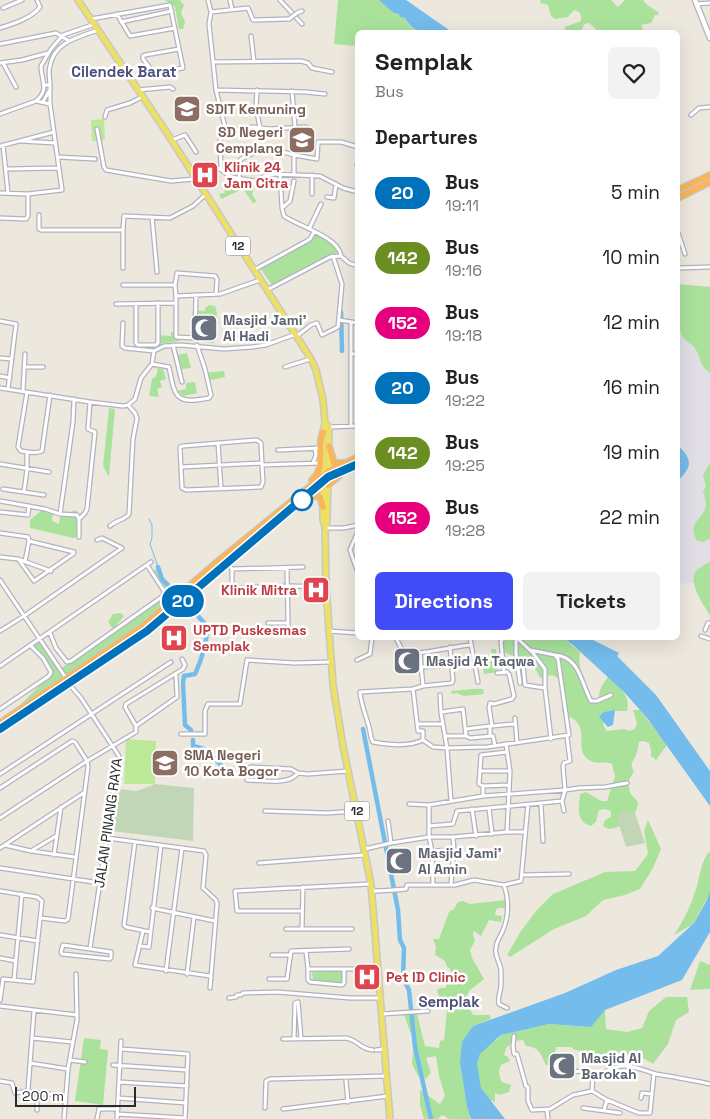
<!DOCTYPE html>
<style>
:root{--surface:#fff;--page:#f2f2f2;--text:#222;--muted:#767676;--accent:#424cf6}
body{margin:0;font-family:"Space Grotesk",sans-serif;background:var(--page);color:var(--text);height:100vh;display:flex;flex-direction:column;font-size:19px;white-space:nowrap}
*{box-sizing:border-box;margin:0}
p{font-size:16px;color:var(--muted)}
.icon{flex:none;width:28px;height:28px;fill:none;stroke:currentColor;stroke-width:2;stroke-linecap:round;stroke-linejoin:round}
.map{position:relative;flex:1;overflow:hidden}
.details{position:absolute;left:355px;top:30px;width:325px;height:610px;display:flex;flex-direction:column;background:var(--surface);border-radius:8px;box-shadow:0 5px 20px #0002}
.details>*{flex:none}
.badge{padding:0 10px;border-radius:16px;font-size:18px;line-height:32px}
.scale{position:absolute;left:15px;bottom:12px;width:121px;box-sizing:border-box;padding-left:5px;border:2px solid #2b2b2b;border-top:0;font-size:14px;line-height:18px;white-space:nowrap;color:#2b2b2b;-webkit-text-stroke:4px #fff;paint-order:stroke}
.map>.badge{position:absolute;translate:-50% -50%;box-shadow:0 0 0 2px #fff}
h2{padding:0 20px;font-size:19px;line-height:45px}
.round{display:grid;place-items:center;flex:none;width:52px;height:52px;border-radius:8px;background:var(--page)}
.head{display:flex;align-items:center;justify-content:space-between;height:85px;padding:0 20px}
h1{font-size:24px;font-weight:700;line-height:38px}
.cta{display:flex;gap:10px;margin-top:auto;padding:10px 20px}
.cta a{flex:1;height:58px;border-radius:8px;background:var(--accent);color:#fff;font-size:20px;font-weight:700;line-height:58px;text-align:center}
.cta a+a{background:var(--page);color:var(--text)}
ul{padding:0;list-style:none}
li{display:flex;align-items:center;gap:15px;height:65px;padding:0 20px}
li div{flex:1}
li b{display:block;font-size:19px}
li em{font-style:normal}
li .badge{min-width:55px;font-weight:700;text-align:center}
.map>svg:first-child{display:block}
</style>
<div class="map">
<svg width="710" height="1119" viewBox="0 0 710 1119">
<rect width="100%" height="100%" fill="#ede8de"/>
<path fill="#e1dee6" d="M678 292 710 322V581L678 584V481L688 458 678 437Z"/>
<path fill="#aae29c" d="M165 0H180L184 5 181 13 185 21 183 29H179L175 7Z
M338 0H379L405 18 409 25 418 32H358L357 46 334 44Z
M540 0H611L618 7 625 0H643L646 4 658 12 659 15H655L651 23 641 25 643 30 649 32H597L595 28 589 23 584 24 581 32H564L565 27 581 21V16L579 12 574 10 568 17 555 19 551 16 548 5 541 3Z
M230 179 249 185 251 182H255L256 185 252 194 257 202 253 203 243 189 221 199 219 194 225 193 224 188 227 181Z
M314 234 330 241 339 252 272 285 260 268 310 240Z
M678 284 710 287V373C696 362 703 359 694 347 691 343 686 342 683 337 676 327 675 293 678 284Z
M209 305 215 306 217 313 214 343 203 342 212 324 205 317 197 315V318H202L195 328 198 334 195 336 191 335 193 310 205 311V308Z
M171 332 176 333 181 337 180 341 157 344V335L171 336Z
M187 353 191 368 181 369 178 355Z
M153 367 163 369 166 379 160 381 162 387 157 389 159 397 149 396 152 379 156 376 158 369Z
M224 371 225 377 206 381 204 373Z
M195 382 197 393 184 396 177 391 186 389V383Z
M109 408 115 409 109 477 103 466Z
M710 463V539L703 542 697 541C686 521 705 520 706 504 706 500 704 495 703 492L706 486 703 475Z
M42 510 53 513 52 521 59 524 60 515 70 516 73 510 77 511 79 517 76 522 79 536 73 538 30 528V520Z
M710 562V615C704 606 687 581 696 571 699 567 706 564 710 562Z
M158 567 162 579 179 596 171 603 175 608 147 631 0 729V719L3 722 49 676 51 670 31 646 40 640 59 669 72 662 166 597 167 594 153 572Z
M121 613 124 616 113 629 108 622 113 614Z
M503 638H563L580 652C577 662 585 691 592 699H598L601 687 608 677C619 687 631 694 627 711H608C602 718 601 723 607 731L624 729 629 731 635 729 637 723 633 710H640L667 745 656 760 651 756V750L649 743 643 741 639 742C638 746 638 751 636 755 633 762 629 763 634 771L628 782 630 793 638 802C637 818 624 827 609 829L603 826 605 820 611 817V811L605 809 599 810 596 822 591 826C575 822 579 807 580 794L586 792 601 801H607L615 776 612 764C605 761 599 764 593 762 573 754 587 737 578 724 575 718 567 716 562 712 562 696 571 683 552 675L540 678C536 670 532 662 524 658 513 653 510 659 501 648Z
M491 649H496L498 672 484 674 482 663 493 661Z
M472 689H483L484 694 464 696 457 693 452 694 451 691Z
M648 820 661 849 653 868 640 889 625 895 603 900 586 916 554 929 510 957 507 955 521 931 536 911 553 894 605 872 635 871 648 854 644 831Z
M710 851V898L707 899 693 924 674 935C683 921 690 908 695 892 700 879 700 861 710 851Z
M506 900 507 908H498L496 910 495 915 502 916 501 922 489 920 481 936 474 931 473 934 475 941 470 950 472 958 484 979 469 991 465 999 473 1015H490L491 1019 473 1026 460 1063 467 1107 471 1119H449L442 1115 438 1119H424L420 1106V1090L440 1104 445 1096 439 1076 436 1056 426 1058 431 1073 426 1079 418 1076 412 1064 414 1037 410 1032 404 1014H417L425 1046 439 1048 440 1041 444 1040 447 1010 441 1003 437 990 440 988H446V980L453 979 454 975 451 973 450 968 447 967 445 961 435 955 436 947 433 939H439L449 912 454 909 458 902 463 901 470 904Z
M700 961 710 965V989L690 990Z
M341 970 343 982 341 984 313 982 312 972Z
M666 997H687L689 1012 676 1020 668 1044 653 1064C640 1055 630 1054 614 1052L612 1057 597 1056 573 1049 571 1047H556L555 1054 552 1055 555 1060 554 1066 546 1065C540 1054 540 1047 526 1046L523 1040 514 1041 506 1048 504 1055 508 1057 510 1061 501 1065C498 1070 499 1077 502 1082L511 1085 509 1092 499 1095 495 1093V1102L480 1096C476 1072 471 1056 493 1040L496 1041 501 1035 549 1024 590 1027 605 1010 606 1029 627 1032 642 1028 649 1011Z
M84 1038 101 1040 100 1049 108 1050 103 1105 75 1101Z"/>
<path fill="#c1d6b6" d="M155 784 194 788 193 841 112 831 119 789 137 791Z
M622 811 635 813 645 843 626 847 617 819Z"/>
<path fill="#bce998" d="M104 119 105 140 92 141 91 120Z
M126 739 156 741 155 784H124Z"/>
<path fill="#74bcec" d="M379 0H406L452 32C433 33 416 38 405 18L400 17 399 14 394 13Z
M678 445C693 460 692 467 678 481Z
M563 638H589L619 653 617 656 656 695 710 771V806L647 718 625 693 573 645Z
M615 710 613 725 608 727 599 717 604 712Z
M710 891V932L682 980 605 1010 591 1027 549 1024 501 1035 480 1054 477 1064 481 1088 505 1119H471L467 1107 460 1063 462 1042 473 1026 565 993 616 970 658 956 694 923 707 900Z"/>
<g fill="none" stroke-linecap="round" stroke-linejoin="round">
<path stroke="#74bcec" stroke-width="1" d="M149 519 152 525V538L150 544 158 567"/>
<path stroke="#74bcec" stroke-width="4.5" d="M341 312 342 351
M158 567 162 579 177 594
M187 604 207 626C207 643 202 659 195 674L184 676 183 683 185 725 191 730
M363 729 398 910 400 940 404 948 403 978 409 990 415 1047 431 1119
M193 740V746C212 749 212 758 226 770"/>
<g stroke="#b1b2bf" stroke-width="5.5">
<path id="street" d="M230 0 232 9
M280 0 302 24
M696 4 710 3
M3 8 22 0
M211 12 248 8 253 20 289 19
M297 13 302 11
M117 14 130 36 175 28
M91 19 170 5 183 68 154 73 143 59V56L145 55 179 49
M121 22 172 11
M0 28C13 24 32 18 40 7L37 0
M251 36 254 62
M0 44 56 33 69 41
M213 62 301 61 308 63 312 68 332 72
M0 63 22 60 48 53
M3 63 16 87
M50 85C50 79 48 72 50 66 54 42 79 37 98 30
M138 90 170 87 173 89
M216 90 306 92 325 94
M257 90 256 107 260 128
M292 91 295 127
M36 101C50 89 41 81 41 66L51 49 63 35 95 24
M43 102 49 91
M0 114 36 101 50 104
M691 115 699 108 710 107
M105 117 107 110 130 103 142 97
M97 129 104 167 106 170 171 181 195 179
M226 131 253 127 269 129 306 127
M172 140 185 135 196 152
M21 141 55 143
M3 145 8 193
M0 146 54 132
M58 157 95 159
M357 165H358
M7 169 58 168
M220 169 231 177 254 181 265 176 275 174 320 176 343 188 358 192
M294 173V155L317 159 318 142H341L358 147
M280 174 282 208
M194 175C202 170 213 172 221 168L220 140 226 131 216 90 209 24 211 12 208 0
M312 175V194
M239 179 240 160C256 148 277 149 294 155
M294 181 290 201 282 208 284 216C298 226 339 237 341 256L349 263 358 266
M0 193 28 194 62 190 50 104V85H45
M327 197 334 198 336 184
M39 215V229L41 230H123L124 216 170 218 193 206 205 195
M152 217 157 272
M0 218 26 219 28 216V194
M309 229 321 204
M123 230V268
M678 233 685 254
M678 268 710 267
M254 270 305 242 310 239 314 232
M123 285H175L176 296 220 294 260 280
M175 285 177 273 215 276 217 279 216 294
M267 290 330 257 341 256
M176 296V337L194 338 195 337 196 295
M116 304 176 303
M136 304V343L138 345H156L158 343V303
M339 320 358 323
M0 321 16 324 8 389
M123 323 122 346 125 348 154 351
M297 336 311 325 317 323 322 335 338 327 342 284 333 256
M173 345 182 382
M351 354H358
M0 358 12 359
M152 364 169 367C175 397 175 405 209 398L211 395 205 369 197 345
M24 367H43
M285 367 310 359
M0 376 10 378
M0 388 90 402 123 406 128 405 135 399 141 378 152 364 154 351 164 346 181 345 224 349 252 347 266 345 296 334
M23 391 25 354
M27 392 18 447 21 451C27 452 37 454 42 451L50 395
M351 426V322
M327 427 358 426
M218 443 221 489
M278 450 320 448
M313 463 316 455 315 448
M0 464 49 472
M262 465 261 443 257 440 183 446 180 447 182 488 186 490 261 487 263 482 262 465 321 463
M181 467 262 463
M3 489 44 495
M24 492 27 469V452
M0 501 45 509 60 514 77 515 79 519V537
M358 511V516
M0 512 28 515 29 506
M60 514 73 422 74 399
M79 519 85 513 87 509 95 432 88 429 90 402
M110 526C116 520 125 520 129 514L133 439 137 418 135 413 128 405
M325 528H344L358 525
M358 531 350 550 358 573
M0 533 28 537 29 541 74 552 73 554 34 581 19 560
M0 557 18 559 51 571
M25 562 29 541
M227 562 232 569V588L292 586 326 587
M232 569 303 567
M0 580 66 678
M268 623H288L287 568
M288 623V629
M705 630 708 623H710
M0 631 24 616 122 548 102 538 97 540
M328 631 358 633
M50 633 56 648 67 662 71 661 163 596 164 591 147 565
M701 636 710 639
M396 638 404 654C427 654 448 647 471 645
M470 638 478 682
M503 638 501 642 504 673
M516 638V653L520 683
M517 638 533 653 545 669V688L551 739
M420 654 423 686
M555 655C580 657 581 683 591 701H597L611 695
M357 660 370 654 372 638
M523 665 525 685 545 688
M0 666 151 562
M422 667 451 665
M69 684 81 698 119 756 90 948
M413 689 418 731H423V740
M440 695 441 713 447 748 433 747 423 740C408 747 390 745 373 742 370 738 371 733 369 727 366 715 361 705 360 692L413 689 423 686 452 683 453 680 450 647
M0 709 49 676 51 672 43 658 31 646
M442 712 463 709 466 736 470 738 493 736 495 746
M515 718 517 743
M417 724H443
M136 726 125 707 126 704 183 669 185 665 182 659
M492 726 514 724
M466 729 490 726
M181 734H205V711L208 704H240L247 660 295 663 331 662
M446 736H466
M490 736V726H492L489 707 490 703 494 704 512 699 514 696 509 674 507 672 497 673
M506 744 510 771 507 832
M480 771H510
M298 773 291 769 251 767 248 769 247 780C262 780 288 786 298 773L308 774 348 771
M0 774 171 662
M483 786 509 785
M0 788 72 741 75 742 87 761 88 767 68 919 65 921 41 918
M483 796V786L479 784 481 755 507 752
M451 801 447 748 487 747 569 735 558 659 555 655 530 650
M409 804 429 805 483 796 565 790 579 788 605 787 627 783
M541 804 543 841
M429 805V837L432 851 433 884
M489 808 492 834
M472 809 476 836
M265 811 327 813 356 811
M564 811 562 801 565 790 563 766 564 763 570 761 567 737
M0 818 87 761 136 732V726L177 697 176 675
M388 821 391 843
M429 826 453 824 457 811 562 801
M107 838 204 851 206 855 203 888 216 900 217 904 210 988
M135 842 124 925 126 927 150 932
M5 845 31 851 75 857
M0 848 85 792
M365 849 391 843 429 837H453L507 832H524
M31 851 56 836
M432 851 454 850 453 837
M54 855 61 807
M259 863 365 855
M0 868 100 883
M522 875 569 874
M451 884 454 850
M504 885C509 899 509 916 503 930 501 936 496 941 496 948 494 956 500 962 501 970 501 975 501 980 501 985 501 992 497 997 499 1004L507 1008
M0 891 37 897 42 901 33 982 3 979 0 1000
M372 891C384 891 395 890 406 889L407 885H455L474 880 504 885 521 881 528 804
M152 908 215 921
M302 911H237L235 891 370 884
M286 929H352
M302 929 303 887
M143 931 135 965 210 976
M0 935 38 941
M63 945 111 952V957L110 959 62 954 61 952Z
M139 946 149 947 161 845
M306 951 308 969H378
M272 955H289
M0 958 16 961
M308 969V980L310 982 342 985 344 983V969
M166 971 182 848
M187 974 194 917
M269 979H287L291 951 349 949
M14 980 22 894
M229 998 236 997 237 995H241L243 993 277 992 350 998H381
M298 1002 301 1038
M0 1006 77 1015
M34 1011 28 1090 30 1092 65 1096
M382 1014 428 1011
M514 1036 513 1046 514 1054H517L526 1086 528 1087V1101L532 1110 550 1109 573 1095 592 1091
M32 1038 72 1042
M283 1039 346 1038C358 1040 360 1049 373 1050
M294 1039 295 1003 298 1002
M121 1049 188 1054 185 1119
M376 1050 385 1049
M70 1060 85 1062
M30 1063 68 1069
M113 1065 187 1070
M567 1072 584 1071 585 1075H593
M0 1081 12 1083 15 1093 29 1091
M346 1081 348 1102
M119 1082 187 1086
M118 1098 186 1103
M641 1098 642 1093 652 1094
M607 1100 592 1091 593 1075C603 1075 611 1067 622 1066 634 1065 645 1071 656 1074 674 1077 692 1080 710 1084
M265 1108 266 1081 270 1079 387 1076
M583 1108 620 1113
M283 1109 388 1096
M37 1110V1101L41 1094
M547 1110 548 1119
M604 1110 607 1100 639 1113H650L654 1073
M117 1114 185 1118
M64 1119 68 1069 77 1020 76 974
M97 1119 99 1109H118
M117 1119 121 1041"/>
</g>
<g stroke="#b1b2bf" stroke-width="7">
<path id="secondary" d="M695 0 710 38"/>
</g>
<g stroke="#c8c8c8" stroke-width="8">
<path id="primary" d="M78 0 167 133 311 359 316 370 323 400 325 423 323 432V520L325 527 326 587 333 685 343 746 371 884 390 1119
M325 423 329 427 327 520 326 525"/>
</g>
<g stroke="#c8c8c8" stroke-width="8">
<path id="highway" d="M678 190 710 175
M678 198 710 182
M329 446 334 463H343
M312 480C327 467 316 449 323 432
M328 485 339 476
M308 495 320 497 323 507
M0 723 142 627 217 562 329 471 358 457
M0 729 147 631 328 477 358 464"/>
</g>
<use href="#street" stroke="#fff" stroke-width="3"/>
<use href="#secondary" stroke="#fff" stroke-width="4.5"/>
<use href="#primary" stroke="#eee062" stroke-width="5"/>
<use href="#highway" stroke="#fab55b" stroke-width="5.5"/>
<g stroke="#b1b2bf" stroke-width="5.5" stroke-linecap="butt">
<path id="street-bridge" d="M289 19 297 13"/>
</g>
<use href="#street-bridge" stroke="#fff" stroke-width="3"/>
</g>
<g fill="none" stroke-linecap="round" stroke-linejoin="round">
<g stroke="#fff" stroke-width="11">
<path id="line" d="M0 729 147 631 328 477 358 464"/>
</g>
<use href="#line" stroke="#0072bc" stroke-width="8"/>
</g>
<defs>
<g id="school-square" transform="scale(1.4375)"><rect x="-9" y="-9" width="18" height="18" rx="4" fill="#8d6e63" stroke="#fff"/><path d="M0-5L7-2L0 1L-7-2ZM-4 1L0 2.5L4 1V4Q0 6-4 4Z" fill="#fff"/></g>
<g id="hospital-square" transform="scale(1.4375)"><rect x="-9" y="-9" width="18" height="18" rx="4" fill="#e0444e" stroke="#fff"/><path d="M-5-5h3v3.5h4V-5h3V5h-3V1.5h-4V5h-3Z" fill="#fff"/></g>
<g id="mosque-square" transform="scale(1.4375)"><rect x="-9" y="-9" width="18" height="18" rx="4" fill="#6b7280" stroke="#fff"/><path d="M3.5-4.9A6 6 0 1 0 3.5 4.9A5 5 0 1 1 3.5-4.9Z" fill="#fff"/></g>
</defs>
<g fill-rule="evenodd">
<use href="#school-square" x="187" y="109"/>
<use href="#school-square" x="302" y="140"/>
<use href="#hospital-square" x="205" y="175"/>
<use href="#mosque-square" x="204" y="328"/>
<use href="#hospital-square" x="316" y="590"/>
<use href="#hospital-square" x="174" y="638"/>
<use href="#mosque-square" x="407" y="661"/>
<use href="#school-square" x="165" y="763"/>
<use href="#mosque-square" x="399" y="861"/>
<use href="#hospital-square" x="367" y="977"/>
<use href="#mosque-square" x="562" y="1066"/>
</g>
<circle fill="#fff" stroke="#0072bc" stroke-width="2.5" cx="302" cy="500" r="10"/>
<g text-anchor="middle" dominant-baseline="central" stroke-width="5" stroke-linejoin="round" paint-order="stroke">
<g fill="#fff" stroke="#6b6b6b" stroke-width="1">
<rect x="225.5" y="236.5" width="25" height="19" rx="4"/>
<rect x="344.5" y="801.5" width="25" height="19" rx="4"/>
</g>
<g font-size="12" font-weight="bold" fill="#2b2b2b">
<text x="238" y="246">12</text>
<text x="357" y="811">12</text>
</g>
<g font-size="14" font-weight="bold" fill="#785e54" stroke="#fff" text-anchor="start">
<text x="206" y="109">SDIT Kemuning</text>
<text x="283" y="132" text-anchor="end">SD Negeri<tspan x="283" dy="16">Cemplang</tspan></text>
<text x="184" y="755">SMA Negeri<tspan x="184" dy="16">10 Kota Bogor</tspan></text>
</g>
<g font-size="14" font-weight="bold" fill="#be3a42" stroke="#fff" text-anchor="start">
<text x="224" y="167">Klinik 24<tspan x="224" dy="16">Jam Citra</tspan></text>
<text x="297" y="590" text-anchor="end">Klinik Mitra</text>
<text x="193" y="630">UPTD Puskesmas<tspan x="193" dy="16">Semplak</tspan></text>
<text x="386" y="977">Pet ID Clinic</text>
</g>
<g font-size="14" font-weight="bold" fill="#5b616d" stroke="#fff" text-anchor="start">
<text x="223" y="320">Masjid Jami'<tspan x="223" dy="16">Al Hadi</tspan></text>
<text x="426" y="661">Masjid At Taqwa</text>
<text x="418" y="853">Masjid Jami'<tspan x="418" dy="16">Al Amin</tspan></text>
<text x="581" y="1058">Masjid Al<tspan x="581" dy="16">Barokah</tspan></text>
</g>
<g font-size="14" fill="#2b2b2b" stroke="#fff">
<text transform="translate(108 823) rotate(-82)">JALAN PINANG RAYA</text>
</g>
<g font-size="15" font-weight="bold" fill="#4c4f7b" stroke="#fff">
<text x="124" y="71">Cilendek Barat</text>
<text x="449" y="1001">Semplak</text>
</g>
</g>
</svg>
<div class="scale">200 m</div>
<b class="badge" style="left:183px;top:601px;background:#0072bc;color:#fff">20</b>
<section class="details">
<div class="head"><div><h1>Semplak</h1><p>Bus</p></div><a class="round"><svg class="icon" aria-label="heart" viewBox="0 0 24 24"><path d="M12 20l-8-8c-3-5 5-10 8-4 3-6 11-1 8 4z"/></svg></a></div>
<h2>Departures</h2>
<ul>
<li><span class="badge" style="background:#0072bc;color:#fff">20</span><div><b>Bus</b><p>19:11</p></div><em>5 min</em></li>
<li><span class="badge" style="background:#6b8e23;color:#fff">142</span><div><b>Bus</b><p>19:16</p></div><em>10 min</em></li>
<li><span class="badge" style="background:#e6007e;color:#fff">152</span><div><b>Bus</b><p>19:18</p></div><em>12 min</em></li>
<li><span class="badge" style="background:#0072bc;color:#fff">20</span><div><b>Bus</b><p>19:22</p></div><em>16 min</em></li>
<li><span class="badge" style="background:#6b8e23;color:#fff">142</span><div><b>Bus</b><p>19:25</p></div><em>19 min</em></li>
<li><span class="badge" style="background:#e6007e;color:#fff">152</span><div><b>Bus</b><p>19:28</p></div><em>22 min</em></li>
</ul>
<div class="cta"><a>Directions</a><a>Tickets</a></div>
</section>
</div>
